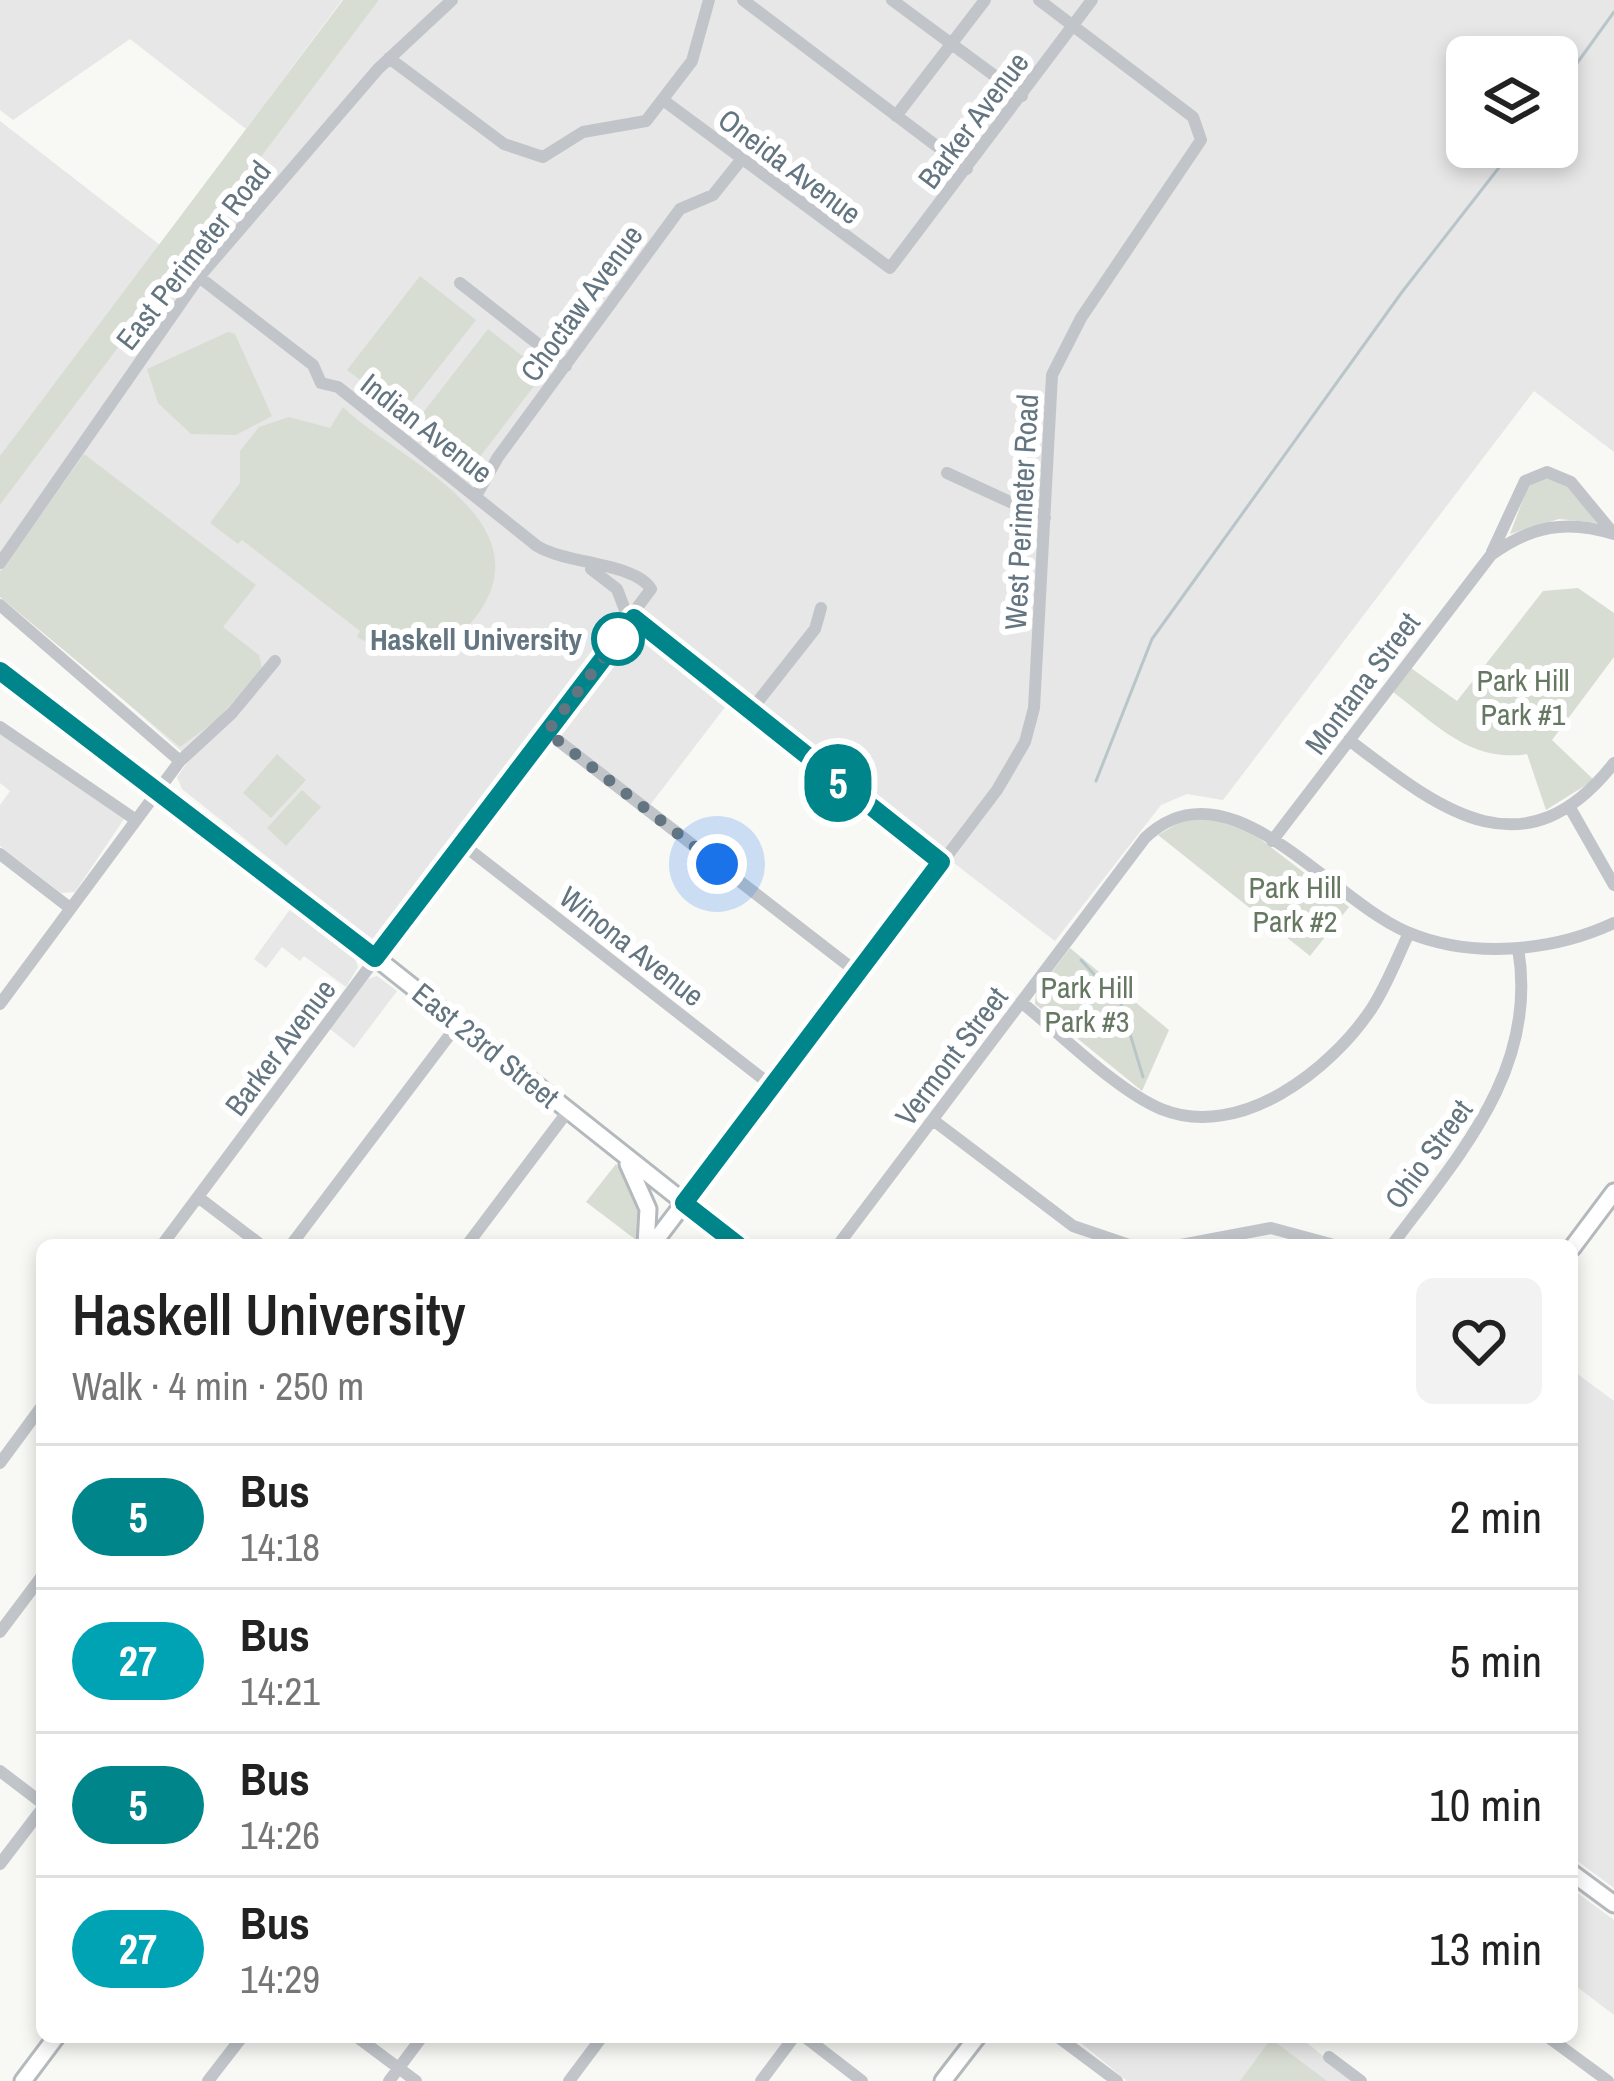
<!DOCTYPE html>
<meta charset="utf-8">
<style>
:root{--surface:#fff;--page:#f2f2f2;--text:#222;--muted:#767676;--line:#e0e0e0}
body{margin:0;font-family:"Archivo Narrow",sans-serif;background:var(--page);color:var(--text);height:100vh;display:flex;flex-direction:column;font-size:45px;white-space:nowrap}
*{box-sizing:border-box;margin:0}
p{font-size:39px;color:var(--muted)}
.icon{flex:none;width:66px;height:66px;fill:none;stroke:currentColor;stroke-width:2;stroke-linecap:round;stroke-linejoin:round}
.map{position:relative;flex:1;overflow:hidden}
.details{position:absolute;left:36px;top:1239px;width:1542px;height:804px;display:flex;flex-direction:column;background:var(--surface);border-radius:18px;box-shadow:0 6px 18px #0003}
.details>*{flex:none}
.badge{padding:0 24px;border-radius:39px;font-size:42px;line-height:78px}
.controls{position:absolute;left:1446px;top:36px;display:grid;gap:24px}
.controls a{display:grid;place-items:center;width:132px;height:132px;border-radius:18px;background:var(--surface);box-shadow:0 6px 18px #0003;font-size:60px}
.you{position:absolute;width:60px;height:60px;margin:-30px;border:9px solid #fff;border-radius:50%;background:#1a73e8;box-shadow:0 0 0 18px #1a73e833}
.map>.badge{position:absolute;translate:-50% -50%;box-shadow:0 0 0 6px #fff}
.round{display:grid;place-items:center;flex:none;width:126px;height:126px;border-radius:18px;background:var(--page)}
.overview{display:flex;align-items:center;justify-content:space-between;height:204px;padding:0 36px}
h1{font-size:57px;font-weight:600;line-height:90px}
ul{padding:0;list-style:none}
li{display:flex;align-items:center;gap:36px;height:144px;padding:0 36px;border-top:3px solid var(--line)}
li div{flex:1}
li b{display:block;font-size:45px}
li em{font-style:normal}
li .badge{min-width:132px;font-weight:700;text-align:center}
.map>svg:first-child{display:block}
</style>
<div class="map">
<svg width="1614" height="2081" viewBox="0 0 1614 2081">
<rect width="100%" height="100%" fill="#f8f8f5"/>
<path fill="#e6e7e6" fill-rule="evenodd" d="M0 0H342L246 129 130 39 13 120 0 110Z
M379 0H1614V452L1534 391 1223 800 1187 794 1161 805 1055 941 735 694 650 805 546 725 377 944 182 789 177 777 190 759 42 627 0 597V505ZM1467 57H1557V147H1467Z
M0 121 160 245 0 458Z
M0 734 124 819 75 892 61 893 0 846V805L10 791 0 783Z
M291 908 355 958 358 967 346 987 304 956 300 961 282 947 266 968 254 959Z
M377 976 397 991 354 1048 330 1029 368 979Z
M1572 1370 1614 1401V1888L1572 1857Z
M1572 1889 1614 1920V2015L1572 1983Z
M1074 2037H1300L1353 2081H1127Z"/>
<path fill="#d8ddd4" d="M343 0H379L0 505V456Z
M420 276 476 320 403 413 347 370Z
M488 329 544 373 472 467 415 423Z
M228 332 235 334 272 416 236 435 191 434 158 403 147 369Z
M343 407C391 455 528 510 488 597 479 615 466 632 447 642 420 656 382 652 357 637L360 631 242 540 238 544 210 523 240 483V451L259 427 289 417 330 428Z
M84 454 256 585 223 627 259 655 262 668 218 719 180 747 0 597V572Z
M1547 477 1567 484 1597 523 1559 519 1510 534 1528 486Z
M1578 588 1614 613V657L1552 740 1594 780 1546 810 1527 754C1470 763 1436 724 1393 692L1411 668 1457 701 1543 591Z
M277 754 306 780 271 818 243 793Z
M302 790 321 807 286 846 267 828Z
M1208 817 1247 829 1349 907 1310 956 1158 835 1180 822Z
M1070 948 1169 1030 1142 1091 1035 1004 1036 993Z
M616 1164 640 1198V1243L586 1202Z
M1271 2039 1327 2081H1240Z"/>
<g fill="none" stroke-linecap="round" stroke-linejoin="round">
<path stroke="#b8c5c9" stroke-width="3" d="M1557 91 1614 12
M1096 781 1152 639 1402 292 1515 147
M1081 960 1121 1004 1143 1077"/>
<g stroke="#b4b9bd" stroke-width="21">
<path id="major" d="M0 671 385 965 738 1245
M628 1164 648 1209 646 1245
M652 1245 684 1203
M1572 1248 1614 1192
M1572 1873 1614 1904
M23 2081 56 2037
M943 2081 977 2037"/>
</g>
<path stroke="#c1c5c9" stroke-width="12" d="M743 0 967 169
M892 0 1022 96
M389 58 504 144 543 157 583 132 646 121 692 61 709 0
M663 100 890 268 1092 0
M896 116 985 0
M460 283 566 366
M947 473 1045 518
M477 494 498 457 680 209 713 195 741 160
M1492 552 1525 481 1547 472 1571 482 1613 533
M0 563 199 277 378 69 452 0
M591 569 617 589 625 610 941 862
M0 605 180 761
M748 714 815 629 821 608
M0 727 136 820
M547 732 858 973
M1349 740C1437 807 1523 879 1614 763
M1569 806 1614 885
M1272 841 1491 555C1531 526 1566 519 1614 534
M462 844 772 1086
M0 854 70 908
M1021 1002C1061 1034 1116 1090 1161 1109 1240 1141 1331 1070 1372 1008 1387 985 1397 958 1409 933
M0 1004 180 761 232 713 275 661
M933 1120 1073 1226 1129 1245
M198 1197 261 1245
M684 1203 997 790 1025 742 1034 708 1052 375 1081 318 1201 140 1193 117 1039 0
M162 1245 651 589C636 563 566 564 537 546L338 387 321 383 313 365 199 277
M291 1245 458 1024
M467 1245 568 1111
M838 1245 1145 838C1228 758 1329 899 1407 932 1471 959 1552 952 1614 923
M1181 1245 1271 1228 1334 1245
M1392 1245C1459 1155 1539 1069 1518 948
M0 1463 42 1406
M0 1632 42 1576
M0 1771 42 1803
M0 1864 42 1809
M357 2037 416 2081
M805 2037 862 2081
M1058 2037 1117 2081
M1548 2037 1608 2081
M1329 2057 1361 2081
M208 2081 242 2037
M389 2081 422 2037
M569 2081 602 2037
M761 2081 794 2037"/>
<use href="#major" stroke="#fff" stroke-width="15"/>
</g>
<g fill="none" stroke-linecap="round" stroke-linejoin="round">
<g stroke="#fff" stroke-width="27">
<path id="line" d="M0 671 375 958 634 618 941 862 684 1203 738 1245"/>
</g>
<use href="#line" stroke="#00858b" stroke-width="18"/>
<path stroke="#637580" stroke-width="12" stroke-dasharray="0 21.6" d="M618 639 624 631 547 732 717 864"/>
</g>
<circle fill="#fff" stroke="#00858b" stroke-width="6" cx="618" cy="639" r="24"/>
<g text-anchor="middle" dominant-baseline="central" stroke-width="12" stroke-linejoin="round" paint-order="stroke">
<g font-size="30" fill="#637580" stroke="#fff">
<text transform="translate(973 120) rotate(-53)">Barker Avenue</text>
<text transform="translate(790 166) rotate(37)">Oneida Avenue</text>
<text transform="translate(193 255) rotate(-52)">East Perimeter Road</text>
<text transform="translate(581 303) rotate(-54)">Choctaw Avenue</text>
<text transform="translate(427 428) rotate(38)">Indian Avenue</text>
<text transform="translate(1021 512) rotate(-87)">West Perimeter Road</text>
<text transform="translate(1362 683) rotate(-53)">Montana Street</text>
<text transform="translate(632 946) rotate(38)">Winona Avenue</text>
<text transform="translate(486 1045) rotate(39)">East 23rd Street</text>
<text transform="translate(280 1047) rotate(-53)">Barker Avenue</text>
<text transform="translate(951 1056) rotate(-53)">Vermont Street</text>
<text transform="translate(1428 1154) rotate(-54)">Ohio Street</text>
</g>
<g font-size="30" font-weight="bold" fill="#637580" stroke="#fff" text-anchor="end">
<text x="582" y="639">Haskell University</text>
</g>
<g font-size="30" fill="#667862" stroke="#fff">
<text x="1523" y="680">Park Hill<tspan x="1523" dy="34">Park #1</tspan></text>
<text x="1295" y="887">Park Hill<tspan x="1295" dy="34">Park #2</tspan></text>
<text x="1087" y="987">Park Hill<tspan x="1087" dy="34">Park #3</tspan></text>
</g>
</g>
</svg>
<div class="controls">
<a><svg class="icon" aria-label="layers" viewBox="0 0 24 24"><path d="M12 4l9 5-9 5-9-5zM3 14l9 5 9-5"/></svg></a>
</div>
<div class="you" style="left:717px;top:864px"></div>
<b class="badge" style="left:838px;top:783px;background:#00858b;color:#fff">5</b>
<section class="details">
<div class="overview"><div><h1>Haskell University</h1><p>Walk · 4 min · 250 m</p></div><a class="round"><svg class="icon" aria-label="heart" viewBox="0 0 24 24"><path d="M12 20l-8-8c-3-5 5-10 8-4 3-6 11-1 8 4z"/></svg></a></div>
<ul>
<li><span class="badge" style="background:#00858b;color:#fff">5</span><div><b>Bus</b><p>14:18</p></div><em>2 min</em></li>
<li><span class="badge" style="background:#00a3b4;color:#fff">27</span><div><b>Bus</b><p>14:21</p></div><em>5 min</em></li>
<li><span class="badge" style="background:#00858b;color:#fff">5</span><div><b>Bus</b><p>14:26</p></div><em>10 min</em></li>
<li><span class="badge" style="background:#00a3b4;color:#fff">27</span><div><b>Bus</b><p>14:29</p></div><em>13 min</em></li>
</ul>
</section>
</div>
